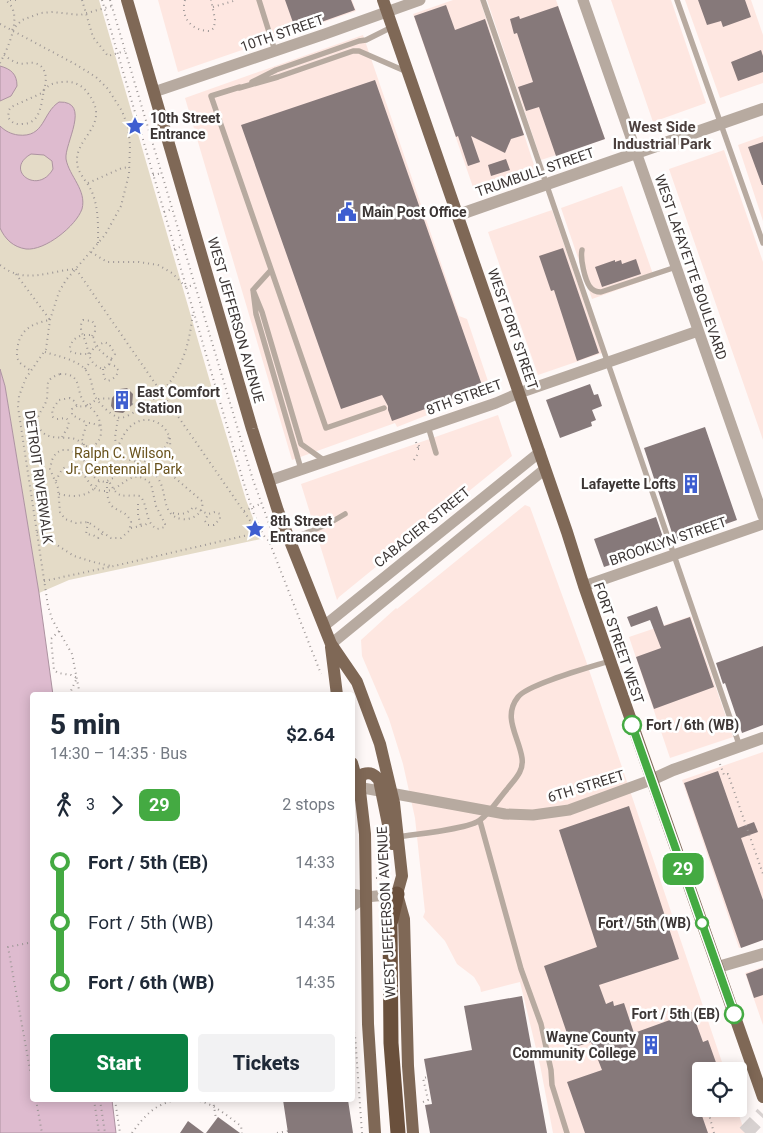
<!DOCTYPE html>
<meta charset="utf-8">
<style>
:root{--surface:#fff;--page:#f2f2f3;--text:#1f2937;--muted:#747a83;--accent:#0b8043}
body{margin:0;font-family:Roboto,sans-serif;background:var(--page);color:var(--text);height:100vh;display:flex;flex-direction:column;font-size:19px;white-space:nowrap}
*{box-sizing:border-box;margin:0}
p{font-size:16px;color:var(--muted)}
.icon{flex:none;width:28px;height:28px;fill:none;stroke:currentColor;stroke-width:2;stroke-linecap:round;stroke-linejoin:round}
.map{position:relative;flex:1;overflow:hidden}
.details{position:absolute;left:30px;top:692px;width:325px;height:410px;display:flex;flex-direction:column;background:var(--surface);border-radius:5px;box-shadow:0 2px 12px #0003}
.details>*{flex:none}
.badge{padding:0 10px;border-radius:8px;font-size:18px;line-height:32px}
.buttons{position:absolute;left:692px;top:1062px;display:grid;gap:10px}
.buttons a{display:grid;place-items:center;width:55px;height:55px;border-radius:5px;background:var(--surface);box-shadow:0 2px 12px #0003;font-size:25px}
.map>.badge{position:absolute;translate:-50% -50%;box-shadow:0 0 0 2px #fff}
.legs{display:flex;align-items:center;gap:8px;height:55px;padding:0 20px;font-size:16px}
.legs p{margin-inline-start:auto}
.headline{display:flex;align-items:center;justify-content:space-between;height:85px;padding:0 20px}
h1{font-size:28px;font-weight:800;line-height:38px}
.primary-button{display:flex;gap:10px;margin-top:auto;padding:10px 20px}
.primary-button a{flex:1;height:58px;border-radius:5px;background:var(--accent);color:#fff;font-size:20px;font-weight:800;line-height:58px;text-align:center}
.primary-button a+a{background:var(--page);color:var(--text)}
ul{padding:0 20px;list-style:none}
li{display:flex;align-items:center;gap:18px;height:60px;font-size:19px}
li i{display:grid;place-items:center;width:8px;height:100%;margin:0 6px;background:currentColor}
li i::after{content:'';width:12px;height:12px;margin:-6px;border:4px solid;border-radius:50%;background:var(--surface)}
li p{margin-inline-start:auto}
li:first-child i{background:linear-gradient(#0000 50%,currentColor 0)}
li:last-child i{background:linear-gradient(currentColor 50%,#0000 0)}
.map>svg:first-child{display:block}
</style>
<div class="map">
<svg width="763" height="1133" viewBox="0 0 763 1133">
<rect width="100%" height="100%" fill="#fef8f7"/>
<path fill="#fee7e1" d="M158 0H352L356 11 178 72Z
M453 0H480L535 168 474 190 413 14Z
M487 0H556L605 139 541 160Z
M611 0H671L706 103 653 122Z
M685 0H751L763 35V83L720 98Z
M363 35 459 316 467 319 491 390 397 427 395 423 292 460 185 98Z
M763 136V221L738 145Z
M724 150 763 262V440L669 169Z
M622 186 654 277 592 299 561 208Z
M552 210 602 353 538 375 488 232Z
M498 415 512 456 339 597 337 600 301 484Z
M525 505 530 507 585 658 725 1071H701V1109H737L745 1133H553L540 1065 520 982 481 992 480 987 474 977 457 964 445 941 423 917 425 912 415 818 403 764 389 719 362 656 361 640 396 608 397 609Z
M691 616 733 737 670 758 629 637Z
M763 752V940L739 948 682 780Z
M763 967V1025L745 973Z"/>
<path fill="#e4dbc7" d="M0 0H99L211 385 246 500 261 539 69 580 39 593 5 386 0 369Z"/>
<path fill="#debbcf" stroke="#ad93a1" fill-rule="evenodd" d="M0 66C11 69 17 74 17 86L11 96 0 101Z
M59 102C92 101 64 144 66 159 69 176 87 190 82 209 76 226 45 251 26 249 13 247 5 239 0 228V126C5 131 11 134 18 135 45 138 42 113 59 102ZM31 154 44 155 52 161 53 169C38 196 3 170 31 154Z
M0 369 5 386 39 593 53 695H32V1100H112L116 1133H0Z"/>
<path fill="#86797a" d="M285 0H351L355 10 296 31Z
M698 0H745L751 17 723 27 721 21 707 25Z
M446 5 455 30 485 19 524 135 511 139 505 153 471 136 480 162 468 166 458 136 456 137 414 16Z
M558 6 605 139 556 156 539 107 526 111 518 87 533 82 517 33 514 34 510 19 519 16 520 19Z
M761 50 763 56V72L738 81 731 62Z
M375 80 483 388 392 421 388 410V406L382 395 341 409 241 125Z
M763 142V185H762L748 147Z
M506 159 510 170 491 176 488 165Z
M563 248 599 353 577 361 554 290 551 291 539 256Z
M636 259 641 274 602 287 595 267 615 260V262L621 260 622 264Z
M590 384 594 395 598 394 602 406 592 410 596 420 591 422 592 426 560 438 546 400Z
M127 388 133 394 132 405 123 413 115 412 111 406 112 398 120 389Z
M705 427 737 520 675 542 644 448Z
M656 517 666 546 604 567 594 539Z
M657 606 664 626 690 617 714 687 654 709 636 657 661 648 650 620 631 627 627 617Z
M763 646V725L742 733 725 683 723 684 716 663Z
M718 771 738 828 754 822 758 832 741 838 763 900V940L741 948 684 783Z
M629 806 679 959 599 985 606 1004 613 1001 614 1006 624 1003 634 1033 692 1012 703 1042 708 1040 719 1071H701V1113L708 1133H585L567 1082 602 1070 591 1042 572 1048 544 966 597 947 559 830Z
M763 968V995L754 998 746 974Z
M522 996 547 1133H430L425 1105 432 1104 424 1059 472 1050 464 1006Z
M283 1100H348L353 1133H288Z
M218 1117 240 1133H206Z
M188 1121 204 1133H180Z"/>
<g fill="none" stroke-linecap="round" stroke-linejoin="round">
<path stroke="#d7d1d0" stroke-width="15" stroke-dasharray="15 8" stroke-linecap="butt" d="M745 1133 763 1114"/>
<path stroke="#9d9796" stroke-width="2" stroke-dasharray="1 4" stroke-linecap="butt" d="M10 0H19
M82 0 93 37 108 56 125 51
M102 0 245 487C250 501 258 533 269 541L321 674
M110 0 253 480 271 529 269 541
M185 0C180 18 192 31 210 31L214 28 215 19 211 0
M213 7 237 0
M0 24 75 64 96 77 108 89 122 111 128 127 130 145 129 174 121 206 105 235 66 280 59 292 50 320 46 349 26 378 19 396 18 407 48 606 52 619 72 654 80 695
M12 30 22 20 41 13 53 12 80 15 112 6
M4 55C8 58 13 62 18 63 23 65 29 62 34 63 48 65 48 84 42 93L11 107 9 110 8 117C11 122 15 125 22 124 41 124 41 104 44 90 49 84 56 82 64 82 73 81 82 85 87 92 113 125 75 136 77 162 77 173 88 182 92 192 99 209 98 227 98 245
M0 63C8 48 25 12 5 0
M128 127 147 122
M153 175 162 173
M88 183 122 168 130 167
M164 212 172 209
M174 249 183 246
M91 252 107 262H139L158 265 172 273 186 287 194 285
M0 265C25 285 47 271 76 269
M76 269 249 519 257 532
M16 274 50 320C27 324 16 334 17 358L20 363 31 371
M92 336 95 331V325L92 321 83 320C78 328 83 334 86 343 89 355 90 365 103 369L109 364 111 360 95 346 94 338 91 335H83C75 337 69 343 70 351 74 354 82 354 87 354H90L95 346
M97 346 104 342 109 344 115 354 111 359
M45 352C57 356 74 359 84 368 92 376 91 386 95 396 98 403 110 414 117 417 123 420 132 413 138 410 176 388 189 354 193 311
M85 369 91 361
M103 369 104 378 107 381C113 380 118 375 118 370L115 366 109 364
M60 374C83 373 75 390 84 402 87 405 90 407 93 410 100 417 103 429 100 438 98 442 96 445 92 446 84 448 81 441 75 439 64 436 47 441 40 429 32 416 45 410 47 398 49 385 43 380 60 374Z
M115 399 130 403
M132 404 142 407
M77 406 72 409V415L87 423
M62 437 68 427 69 421 66 418 57 419 53 417 52 410 59 400 70 398 74 401 77 406C92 408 89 402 99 399 103 398 108 399 112 398
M416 442 418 448
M84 445 82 439 87 423H91L101 426
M418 449H420L418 442
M234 451 243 449
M414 460 419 452
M118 470C130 470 145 466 155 475 169 487 159 516 182 519 187 520 193 518 197 515 202 511 203 507 202 501L174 477 171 469 170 439C165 420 143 413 129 428 123 434 120 443 116 450 119 453 122 456 126 458 143 468 168 455 169 435
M56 481C58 477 60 471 64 468 66 467 69 467 71 467 88 469 86 490 103 491 123 492 130 464 151 484L156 506 165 524V527L157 529C144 522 149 506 140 496 122 494 119 501 109 481
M107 482C107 491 106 504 116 509 123 513 127 513 131 522L129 531 121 538H111L88 522 76 523 65 519 60 512 58 488 50 469 52 460 56 453 62 450H70L82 457 91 474 97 480 105 482 113 478 116 475 118 465 115 437 118 418
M59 494C74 498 92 497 99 481
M138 504V515L141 526
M244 511 260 504
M173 513C181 515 188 514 193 507L208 514 215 512 220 514V519L214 525H208L205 521 208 514
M88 522 86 534 93 535 98 538 104 532
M131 528 145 525 149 522
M37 532 74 556 97 563 111 566
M44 581 114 566 261 532
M59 631 51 639 54 670 58 673 71 675 77 678 69 695
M720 764 724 775 728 774 763 874
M376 878 389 877
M352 926 353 916
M28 943 8 947 32 1081
M352 1028 355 1035 362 1133
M36 1100 42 1133
M94 1100 99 1133
M100 1100 105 1133
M115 1100 120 1133
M195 1100C213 1103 226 1115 241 1126L242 1133
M213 1100 216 1119
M423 1102 428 1100 423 1078 428 1077
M132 1133C144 1116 155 1104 176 1100
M277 1133 288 1131
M714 1133 708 1111 715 1109"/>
<path stroke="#b7aaa0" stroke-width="5.5" d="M259 0 275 51
M483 0 740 747
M677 0 763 243
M252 82 276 70 359 41 366 40 392 27
M240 87 211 96 326 428 384 408
M239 88 278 77 353 51H359L405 71
M582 250C580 259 585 280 590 287 593 291 597 292 601 292L676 267
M253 290 271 270
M428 426 436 453
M301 469 256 314 253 290 262 312 301 444 325 461
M289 540 328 524 345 514
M480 821 521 969 541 1024 551 1070 552 1085 567 1133
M398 837C415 834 470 829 480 820 491 812 499 798 508 788 515 779 524 771 522 758 519 737 502 717 518 697 528 684 591 667 610 661"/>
<path stroke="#b7aaa0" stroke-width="11" d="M583 0 763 516
M154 92 325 34 420 0
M268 481 496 403 519 393 698 331
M584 586 763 524
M324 626 540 452
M331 644 545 469
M352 786 505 814 533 815 569 810 651 780
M352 894 366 897 397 894
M352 906 366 897"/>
<path stroke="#b7aaa0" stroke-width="12" d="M458 215 763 109
M651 780 673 770 763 738
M718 967 763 954"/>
<path stroke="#7f6856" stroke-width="12" d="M127 0 252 429 278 511 331 644 357 682 380 744 394 803 402 876 397 894 404 919 408 1066 413 1133
M383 0 567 532 584 586 763 1097
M331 647 337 695
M352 763 360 791 365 834 368 1024 375 1133
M360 789V779L363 774C371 772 374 774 379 780L392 844"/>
<path stroke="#6a503c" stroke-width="15" d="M397 894 390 924 391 1043 398 1133"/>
</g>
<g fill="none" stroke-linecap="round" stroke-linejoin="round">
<g stroke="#fff" stroke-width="11">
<path id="line-1" d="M632 725 734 1014"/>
</g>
<use href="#line-1" stroke="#44aa42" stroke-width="8"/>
</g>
<defs>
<g id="sight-bare" transform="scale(1.5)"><path d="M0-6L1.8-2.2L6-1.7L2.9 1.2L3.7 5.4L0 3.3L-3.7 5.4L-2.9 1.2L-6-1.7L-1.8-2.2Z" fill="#3e5ed0" stroke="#fff" stroke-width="2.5" paint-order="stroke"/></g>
<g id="civic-bare" transform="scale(1.5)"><path d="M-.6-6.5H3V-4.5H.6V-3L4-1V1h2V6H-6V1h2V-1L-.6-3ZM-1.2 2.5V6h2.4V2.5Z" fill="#3e5ed0" stroke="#fff" stroke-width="2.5" paint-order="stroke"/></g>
<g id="building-bare" transform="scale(1.5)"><path d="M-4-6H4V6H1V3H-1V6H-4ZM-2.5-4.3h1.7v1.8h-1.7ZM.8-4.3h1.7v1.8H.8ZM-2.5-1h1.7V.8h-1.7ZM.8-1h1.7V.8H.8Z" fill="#3e5ed0" stroke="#fff" stroke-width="2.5" paint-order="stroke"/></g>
</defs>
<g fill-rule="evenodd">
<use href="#sight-bare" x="135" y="126"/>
<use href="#civic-bare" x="347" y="212"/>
<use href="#building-bare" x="122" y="400"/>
<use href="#building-bare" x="691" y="484"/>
<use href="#sight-bare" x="255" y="529"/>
<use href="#building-bare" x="651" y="1045"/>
</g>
<g fill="#fff" stroke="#44aa42" stroke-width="2.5">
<circle cx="632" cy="725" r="9"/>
<circle cx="702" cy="923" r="6"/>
<circle cx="734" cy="1014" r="9"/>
</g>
<g text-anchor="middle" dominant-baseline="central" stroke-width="5" stroke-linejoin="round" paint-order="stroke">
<g font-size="14" fill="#3c3635" stroke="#fff">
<text transform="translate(282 33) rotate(-19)">10TH STREET</text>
<text transform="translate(535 172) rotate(-19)">TRUMBULL STREET</text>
<text transform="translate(691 267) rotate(71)">WEST LAFAYETTE BOULEVARD</text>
<text transform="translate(236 320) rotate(74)">WEST JEFFERSON AVENUE</text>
<text transform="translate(513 329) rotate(71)">WEST FORT STREET</text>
<text transform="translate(464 397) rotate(-20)">8TH STREET</text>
<text transform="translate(39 477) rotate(82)">DETROIT RIVERWALK</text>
<text transform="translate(422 527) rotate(-39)">CABACIER STREET</text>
<text transform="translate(668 541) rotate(-19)">BROOKLYN STREET</text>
<text transform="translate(619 643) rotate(71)">FORT STREET WEST</text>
<text transform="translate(586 786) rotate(-17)">6TH STREET</text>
<text transform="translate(386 912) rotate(-93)">WEST JEFFERSON AVENUE</text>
</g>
<g font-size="14" font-weight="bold" fill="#3c3635" stroke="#fff" text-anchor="start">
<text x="150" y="118">10th Street<tspan x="150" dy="16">Entrance</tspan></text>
<text x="362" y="212">Main Post Office</text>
<text x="137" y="392">East Comfort<tspan x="137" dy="16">Station</tspan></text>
<text x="676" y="484" text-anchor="end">Lafayette Lofts</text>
<text x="270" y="521">8th Street<tspan x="270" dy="16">Entrance</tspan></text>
<text x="636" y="1037" text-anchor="end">Wayne County<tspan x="636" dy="16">Community College</tspan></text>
</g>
<g font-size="14" fill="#68511b" stroke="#fff">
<text x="124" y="453">Ralph C. Wilson,<tspan x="124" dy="16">Jr. Centennial Park</tspan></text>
</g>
<g font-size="14" font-weight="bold" fill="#3c3635" stroke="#fff" text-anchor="end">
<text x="646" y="725" text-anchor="start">Fort / 6th (WB)</text>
<text x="691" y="923">Fort / 5th (WB)</text>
<text x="720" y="1014">Fort / 5th (EB)</text>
</g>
<g font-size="15" font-weight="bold" fill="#4d413f" stroke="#fff">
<text x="662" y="127">West Side<tspan x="662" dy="17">Industrial Park</tspan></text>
</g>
</g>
</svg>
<div class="buttons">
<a><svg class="icon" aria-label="locate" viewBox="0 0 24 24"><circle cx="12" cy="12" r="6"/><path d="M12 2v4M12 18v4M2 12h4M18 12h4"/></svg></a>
</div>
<b class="badge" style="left:683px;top:869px;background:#44aa42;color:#fff">29</b>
<section class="details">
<div class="headline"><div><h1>5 min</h1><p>14:30 – 14:35 · Bus</p></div><b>$2.64</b></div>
<div class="legs"><svg class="icon" aria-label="walk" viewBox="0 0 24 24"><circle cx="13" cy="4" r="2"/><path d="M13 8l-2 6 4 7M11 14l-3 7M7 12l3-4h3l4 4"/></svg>3<svg class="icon" aria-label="forward" viewBox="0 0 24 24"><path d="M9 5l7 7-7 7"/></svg><b class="badge" style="background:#44aa42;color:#fff">29</b><p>2 stops</p></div>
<ul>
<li><i style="color:#44aa42"></i><b>Fort / 5th (EB)</b><p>14:33</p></li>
<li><i style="color:#44aa42"></i><span>Fort / 5th (WB)</span><p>14:34</p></li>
<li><i style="color:#44aa42"></i><b>Fort / 6th (WB)</b><p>14:35</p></li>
</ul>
<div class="primary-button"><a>Start</a><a>Tickets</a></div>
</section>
</div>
